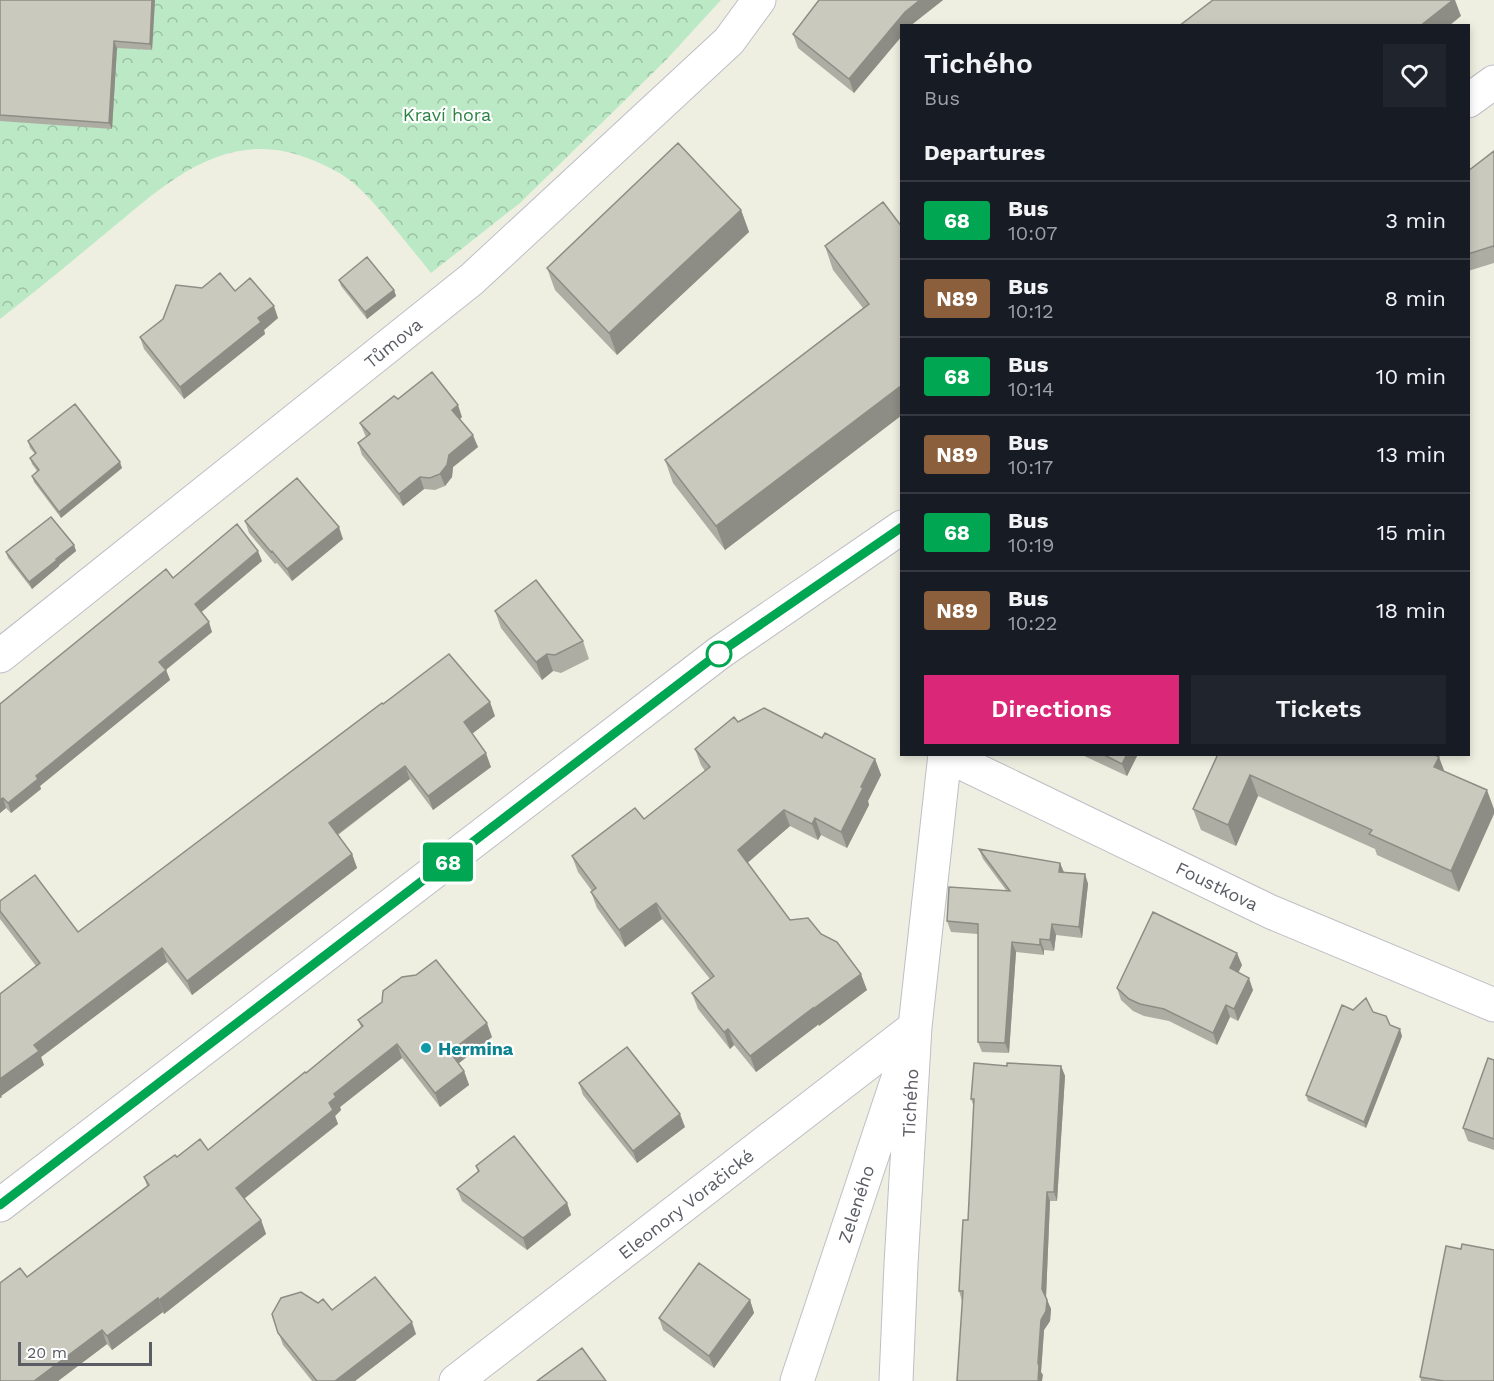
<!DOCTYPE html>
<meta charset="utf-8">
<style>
:root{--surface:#171b24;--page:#20242c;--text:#f1f3f6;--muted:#9ea1a6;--line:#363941;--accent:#db2777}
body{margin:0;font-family:"Work Sans",sans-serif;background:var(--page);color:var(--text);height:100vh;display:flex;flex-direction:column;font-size:22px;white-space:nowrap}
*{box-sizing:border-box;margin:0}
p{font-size:20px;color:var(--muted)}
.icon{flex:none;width:33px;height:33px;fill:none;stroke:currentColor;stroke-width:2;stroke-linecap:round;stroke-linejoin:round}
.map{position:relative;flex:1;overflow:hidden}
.panel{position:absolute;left:900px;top:24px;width:570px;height:732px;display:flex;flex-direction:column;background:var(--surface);border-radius:0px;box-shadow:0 3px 9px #0003}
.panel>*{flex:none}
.badge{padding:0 12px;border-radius:4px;font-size:21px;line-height:39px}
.scale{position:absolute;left:18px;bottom:15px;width:134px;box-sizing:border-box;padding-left:6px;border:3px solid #5a5c64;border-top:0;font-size:16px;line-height:21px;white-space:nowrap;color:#5a5c64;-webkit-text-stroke:4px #fff;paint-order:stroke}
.map>.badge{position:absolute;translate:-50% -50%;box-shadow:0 0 0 3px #fff}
h2{padding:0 24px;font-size:22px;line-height:54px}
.round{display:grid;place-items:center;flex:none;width:63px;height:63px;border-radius:0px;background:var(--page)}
.headline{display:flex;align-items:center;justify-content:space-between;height:102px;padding:0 24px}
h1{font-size:28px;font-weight:600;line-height:45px}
.action{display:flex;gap:12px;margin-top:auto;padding:12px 24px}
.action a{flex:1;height:69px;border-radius:0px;background:var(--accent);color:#fff;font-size:24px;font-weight:600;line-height:69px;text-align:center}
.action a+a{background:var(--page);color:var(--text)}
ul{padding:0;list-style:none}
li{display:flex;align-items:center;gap:18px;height:78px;padding:0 24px;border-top:2px solid var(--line)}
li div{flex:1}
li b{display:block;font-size:22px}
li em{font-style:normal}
li .badge{min-width:66px;font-weight:700;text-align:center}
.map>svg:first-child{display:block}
</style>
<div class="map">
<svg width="1494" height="1381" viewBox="0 0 1494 1381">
<defs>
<pattern id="forest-crowns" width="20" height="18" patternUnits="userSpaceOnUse" patternTransform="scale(1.5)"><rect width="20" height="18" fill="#bbe9c5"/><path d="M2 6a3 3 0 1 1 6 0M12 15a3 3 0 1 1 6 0" fill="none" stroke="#9bc0a4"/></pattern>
</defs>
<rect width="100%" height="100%" fill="#eeefe1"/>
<path fill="url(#forest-crowns)" d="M0 0H721L666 60 520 203 431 273C420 259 408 245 397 231 381 212 367 193 347 178 337 171 326 166 315 161 228 123 168 182 106 233 71 262 36 291 0 319Z"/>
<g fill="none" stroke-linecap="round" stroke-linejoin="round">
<g stroke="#bebfc6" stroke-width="35">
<path id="minor" d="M1468 101 1494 82
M0 656 472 279 729 41 759 0
M945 755 1271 912 1494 1005
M0 1205 719 653 902 527
M456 1381 915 1027
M797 1381 901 1069
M896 1381 901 1264 915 1027 945 754"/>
</g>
<use href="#minor" stroke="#fff" stroke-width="33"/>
</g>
<path fill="#aeada3" d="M0 0H155L152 50 117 48 112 129 0 121Z
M819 0H943L910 26H902L854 93 798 48 793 34Z
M1494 151V263L1468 271V171Z
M741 210 749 232 617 355 555 290 547 268Z
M902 227V415L725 550 673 483 665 460 863 308 833 270 825 246Z
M339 280 394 290 396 296 367 319 341 286Z
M235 291 278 318 264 330 265 334 184 399 144 349 140 337Z
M398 399 462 417 460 419 478 447 453 467 452 477 445 486 435 490 424 489 403 506 362 455 358 443 366 437 360 423Z
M28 441 122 468 61 518 34 482 32 476 37 471 32 464 30 458 35 454 30 448Z
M245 521 343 539 292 581 277 563 275 564 249 533Z
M74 545 76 551 59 565V566L32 589 8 558 6 552Z
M262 561 201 612 212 632 166 670 170 680 40 786 41 789 11 813 6 808 0 813V704L173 578Z
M495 611 583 641 589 659 561 673 553 671 542 680 501 628Z
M383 704 495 716 472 734 491 767 433 810 410 779 338 835 352 854 357 868 192 995 167 962 41 1057 44 1065 1 1096 2 1097 0 1098 36 966 0 919V901L78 932Z
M738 722 822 738 875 759 881 775 868 801 869 805 847 848 821 835 818 840 790 826 747 863 790 920 821 934 867 990 819 1026V1024L756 1072 734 1045 730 1049 698 1009 692 993 710 979 662 919 625 947 597 908 591 892 592 891 578 872 572 856 644 819 705 771 701 765 695 749Z
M1080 754H1138L1127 776Z
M1218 754H1433L1459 892 1377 855 1375 849 1258 796 1236 846 1201 830 1193 809Z
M979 849 1060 863 1064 872 1085 874 1088 884 1082 938 1056 935 1054 951 1044 950V955L1016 952 1009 1053 982 1052 978 1042V934L951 932 947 921 1006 890 983 859Z
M1242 965 1238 972 1253 990 1238 1021 1230 1017 1217 1045 1169 1021 1144 1016 1133 1011 1121 1000 1117 988Z
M1353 1010 1373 1012 1402 1036 1366 1128 1308 1101 1306 1095Z
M358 1020 492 1037 458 1064 464 1071 469 1085 440 1107 402 1058 340 1107 341 1110 335 1116 338 1124 244 1199 261 1220 266 1234 164 1314 163 1312 112 1350 107 1344 58 1381H0L27 1277 147 1186 144 1177 177 1157 208 1150 306 1073 361 1027Z
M1494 1060V1150L1468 1141 1463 1128Z
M1007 1066H1061L1065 1076 1057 1201H1050L1046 1297 1051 1309 1050 1321 1044 1330 1041 1372 1043 1375 962 1301 959 1291 968 1220 974 1107 971 1099Z
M579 1083 685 1127 637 1163 583 1095Z
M476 1166 567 1203 571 1215 527 1250 462 1201 457 1189 478 1172Z
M1461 1249 1494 1381H1421L1420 1377Z
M750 1300 754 1313 714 1368 663 1330 659 1318Z
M318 1303 332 1310 416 1334 355 1381H312L283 1345 272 1314Z"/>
<path fill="#8d8d85" d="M152 0H155L152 50 150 44Z
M920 0H943L910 26H902V36L854 93 849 79 905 12Z
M1453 0H1455L1461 16 1449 26H1420Z
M114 41 117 48 112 129 109 123Z
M741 210 749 232 617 355 609 333Z
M394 290 396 296 367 319 365 312Z
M274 306 278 318 264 330 265 334 184 399 180 387 258 318Z
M902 385V415L725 550 716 526Z
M458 405 462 417 456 422 452 410Z
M473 435 478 447 453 467 452 477 445 486 440 474 449 455Z
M120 462 122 468 61 518 59 512Z
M420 477 424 489 403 506 399 494Z
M339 527 343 539 292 581 287 569Z
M74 545 76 551 59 565V566L32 589 29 582Z
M258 551 262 561 198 615 195 604Z
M209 622 212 632 163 672 159 662Z
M547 654 553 671 542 680 536 662Z
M166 670 170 680 40 786 41 789 11 813 8 803 36 776Z
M490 702 495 716 469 736 464 722Z
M486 753 491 767 433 810 428 796Z
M1127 754H1138L1127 776 1122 764Z
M1439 757 1447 778 1434 767Z
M875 759 881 775 868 801 869 805 847 848 841 832 861 787Z
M405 766 410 779 334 837 329 823Z
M1250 775 1258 796 1236 846 1228 825Z
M1487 790 1494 809V814L1459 892 1451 871Z
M3 798 6 808 0 813V800Z
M784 810 790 826 744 866 738 850Z
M815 818 821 835 818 840 812 824Z
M352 854 357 868 192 995 187 981Z
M1060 863 1064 873 1059 872Z
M1085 874 1088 884 1082 938 1079 927Z
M656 903 662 919 625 947 619 930Z
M1052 924 1056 935 1054 951 1050 940Z
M1040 939 1044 950V955L1040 945Z
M1012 942 1016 952 1009 1053 1005 1043Z
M162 948 167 962 41 1057 44 1065 1 1096 2 1097 0 1098V1079L34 1045Z
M1237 953 1242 965 1235 980 1230 968Z
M861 974 867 990 819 1026 813 1009Z
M1249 978 1253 990 1238 1021 1234 1009Z
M1226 1005 1230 1017 1217 1045 1213 1033Z
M813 1008 819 1024 756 1072 750 1056Z
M487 1023 492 1037 455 1066 450 1052Z
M728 1029 734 1045 730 1049 724 1032Z
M1400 1029 1402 1036 1366 1128 1364 1122Z
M397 1044 402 1058 340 1107 341 1110 335 1116 338 1124 241 1201 236 1188 334 1094Z
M1061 1066 1065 1076 1057 1201 1054 1192Z
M464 1071 469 1085 440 1107 435 1093Z
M680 1114 685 1127 637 1163 633 1151Z
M1047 1192 1050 1201 1046 1298 1042 1289Z
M567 1203 571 1215 527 1250 523 1238Z
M261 1220 266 1234 164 1314 159 1300Z
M158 1298 163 1312 112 1350 107 1336Z
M750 1300 754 1313 714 1368 709 1356Z
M1047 1300 1051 1309 1050 1321 1044 1330 1041 1372 1043 1375 1042 1381H1038V1363L1041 1320Z
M412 1322 416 1334 355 1381H335Z
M102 1330 107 1344 58 1381H34Z"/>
<path fill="#cac9be" stroke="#8d8d85" stroke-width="1.5" d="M0 0H152L150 44 114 41 109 123 0 115Z
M819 0H920L905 12 849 79 793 34Z
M1213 0H1453L1420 26H1179Z
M678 143 741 210 609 333 547 268Z
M1494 151V247L1493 246 1468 254V171Z
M883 202 902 227V385L716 526 665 460 869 304 825 246Z
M367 257 394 290 365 312 339 280Z
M220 273 235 291 250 278 274 306 258 318 261 322 180 387 140 337 163 319 176 285 202 288Z
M432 372 458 405 452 410 473 435 449 455 447 465 440 474 430 478 420 477 399 494 358 443 370 434 360 423 394 396 398 399Z
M75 404 120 462 59 512 32 476 39 470 30 458 36 453 28 441Z
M297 478 339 527 287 569 272 551 271 552 245 521Z
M51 517 74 545 56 559 57 560 29 582 6 552Z
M237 524 258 551 195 604 209 622 159 662 166 670 36 776 38 779 8 803 3 798 0 800V704L166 569 173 578Z
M536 580 583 641 555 655 547 654 536 662 495 611Z
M449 654 490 702 464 722 486 753 428 796 405 766 329 823 352 854 187 981 162 948 34 1045 39 1051 0 1079V994L40 963 0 911V901L35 875 78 932 382 703 383 704Z
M764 708 822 738 825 733 875 759 861 787 863 788 841 832 815 818 812 824 784 810 738 850 790 920 808 918 821 934 837 942 861 974 813 1009V1008L750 1056 728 1029 724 1032 692 993 714 976 656 903 619 930 591 892 596 888 572 856 635 808 644 819 710 767 695 749 734 717 738 722Z
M1102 754H1127L1122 764Z
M1218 754H1433L1439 757 1434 767 1487 790 1451 871 1369 834 1372 830 1250 775 1228 825 1193 809Z
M979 849 1060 863 1059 872 1085 874 1079 927 1052 924 1050 940 1040 939V945L1012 942 1005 1043 978 1042V924L947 921 949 887 1010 891Z
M1153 912 1237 953 1230 968 1249 978 1234 1009 1226 1005 1213 1033 1164 1009 1140 1004 1129 999 1117 988Z
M436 960 487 1023 450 1052 464 1071 435 1093 397 1044 334 1094 336 1097 329 1103 333 1110 236 1188 261 1220 159 1300 158 1298 107 1336 102 1330 34 1381H0V1283L20 1268 27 1277 149 1185 144 1177 175 1155 177 1157 200 1139 208 1150 305 1072 306 1073 363 1026 358 1020 382 1002 383 991 402 977 416 975Z
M1366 998 1373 1012 1386 1016 1390 1025 1400 1029 1364 1122 1306 1095 1342 1005 1353 1010Z
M627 1047 680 1114 633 1151 579 1083Z
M1488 1058 1494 1060V1139L1463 1128Z
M974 1063 1007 1066V1063L1061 1066 1054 1192H1047L1042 1289 1047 1300 1046 1311 1041 1320 1038 1363 1039 1366 1038 1381H957L963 1291H959L963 1220H968L974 1099H971Z
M514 1136 567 1203 523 1238 457 1189 479 1171 476 1166Z
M1462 1244 1494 1250V1381H1444L1420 1377 1446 1246 1461 1249Z
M699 1263 750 1300 709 1356 659 1318Z
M375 1277 412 1322 335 1381H317L278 1333 272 1314 281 1298 301 1292 318 1303 323 1299 332 1310Z
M582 1348 606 1381H537Z"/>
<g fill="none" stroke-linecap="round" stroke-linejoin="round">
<g stroke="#fff" stroke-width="14">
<path id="line" d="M0 1205 719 653 902 527"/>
</g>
<use href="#line" stroke="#00a651" stroke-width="9"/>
</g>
<circle fill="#fff" stroke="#00a651" stroke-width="3" cx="719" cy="654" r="12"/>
<circle fill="#0f9aa8" stroke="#fff" stroke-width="2" cx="426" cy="1048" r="6"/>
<g text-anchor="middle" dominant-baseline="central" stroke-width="4.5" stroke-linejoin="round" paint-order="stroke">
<g font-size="18" fill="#2b8243" stroke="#fff">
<text x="447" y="114">Kraví hora</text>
</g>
<g font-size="18" fill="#5a5c64" stroke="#fff">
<text transform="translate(393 343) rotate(-39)">Tůmova</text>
<text transform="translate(1217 886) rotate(26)">Foustkova</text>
<text transform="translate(910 1103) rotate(-87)">Tichého</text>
<text transform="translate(686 1204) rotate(-38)">Eleonory Voračické</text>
<text transform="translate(856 1204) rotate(-72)">Zeleného</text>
</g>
<g font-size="18" font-weight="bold" fill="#0d838f" stroke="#fff" text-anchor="start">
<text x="438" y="1048">Hermina</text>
</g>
</g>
</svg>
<div class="scale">20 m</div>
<b class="badge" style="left:448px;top:862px;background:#00a651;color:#fff">68</b>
<section class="panel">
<div class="headline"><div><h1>Tichého</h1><p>Bus</p></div><a class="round"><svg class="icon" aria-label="heart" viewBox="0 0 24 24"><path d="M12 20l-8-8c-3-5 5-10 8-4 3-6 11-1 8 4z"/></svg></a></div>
<h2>Departures</h2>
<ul>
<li><span class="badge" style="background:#00a651;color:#fff">68</span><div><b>Bus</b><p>10:07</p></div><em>3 min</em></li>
<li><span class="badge" style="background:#8b5e3c;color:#fff">N89</span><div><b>Bus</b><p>10:12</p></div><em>8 min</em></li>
<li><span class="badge" style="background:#00a651;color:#fff">68</span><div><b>Bus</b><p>10:14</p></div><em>10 min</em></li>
<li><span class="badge" style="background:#8b5e3c;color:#fff">N89</span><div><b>Bus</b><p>10:17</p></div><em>13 min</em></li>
<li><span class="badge" style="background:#00a651;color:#fff">68</span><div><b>Bus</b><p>10:19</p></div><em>15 min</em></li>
<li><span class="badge" style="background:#8b5e3c;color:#fff">N89</span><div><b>Bus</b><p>10:22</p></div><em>18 min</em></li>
</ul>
<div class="action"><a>Directions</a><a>Tickets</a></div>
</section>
</div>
